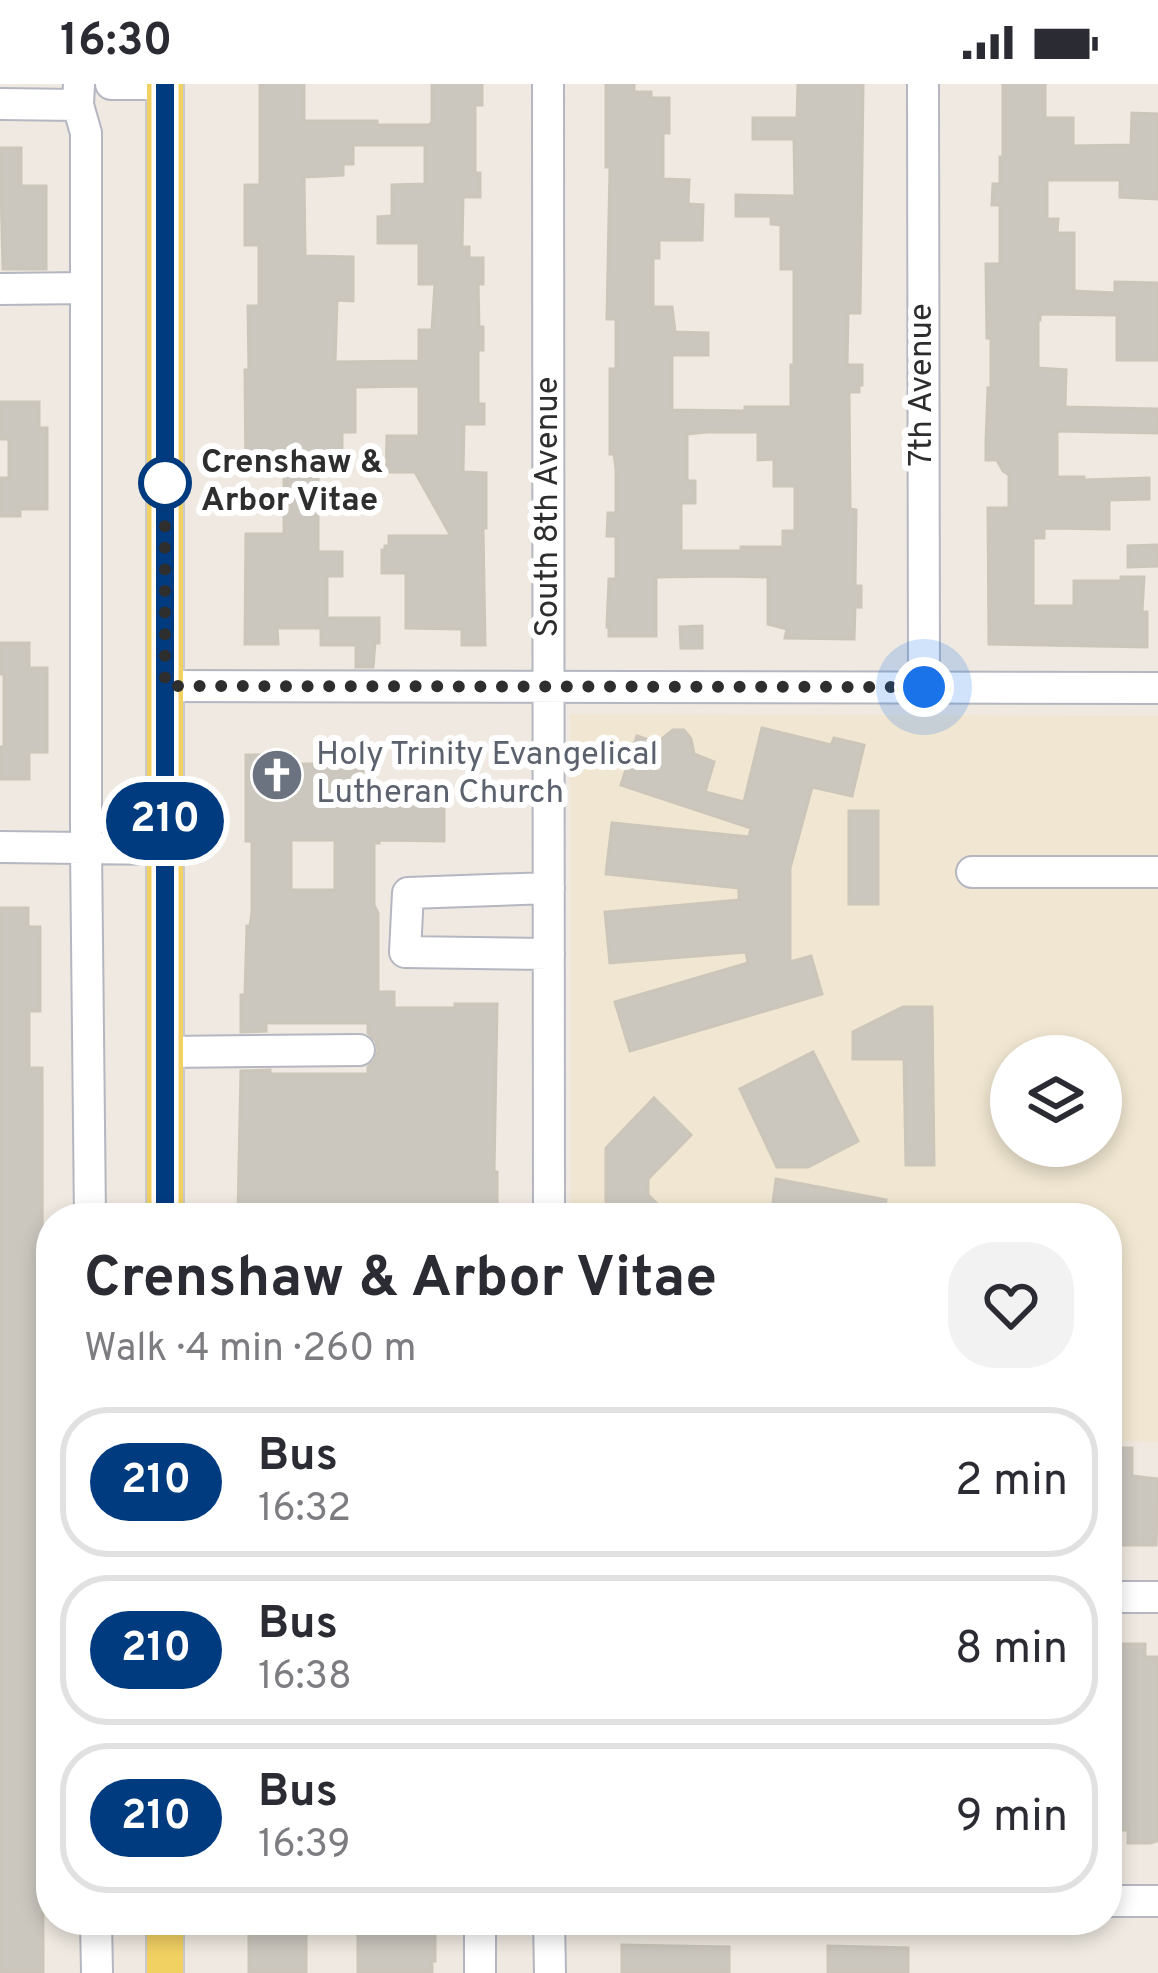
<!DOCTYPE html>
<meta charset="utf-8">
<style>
:root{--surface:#fff;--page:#f2f2f3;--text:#2b2b33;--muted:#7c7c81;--line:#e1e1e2}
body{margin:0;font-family:Overpass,sans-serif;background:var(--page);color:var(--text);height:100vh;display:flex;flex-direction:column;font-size:45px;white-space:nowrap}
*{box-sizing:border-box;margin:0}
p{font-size:39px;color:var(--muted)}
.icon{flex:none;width:66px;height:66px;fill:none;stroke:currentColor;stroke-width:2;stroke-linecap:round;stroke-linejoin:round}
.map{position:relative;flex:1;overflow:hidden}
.details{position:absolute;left:36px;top:1119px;width:1086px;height:732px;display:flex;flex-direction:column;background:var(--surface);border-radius:48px;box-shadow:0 6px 18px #0003}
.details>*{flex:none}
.badge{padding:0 24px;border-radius:39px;font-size:42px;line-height:78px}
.fabs{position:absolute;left:990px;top:951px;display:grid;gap:24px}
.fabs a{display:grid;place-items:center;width:132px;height:132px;border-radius:50%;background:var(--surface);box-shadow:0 6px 18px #0003;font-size:60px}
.you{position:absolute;width:60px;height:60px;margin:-30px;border:9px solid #fff;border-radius:50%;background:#1a73e8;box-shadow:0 0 0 18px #1a73e833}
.map>.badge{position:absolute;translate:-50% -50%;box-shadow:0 0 0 6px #fff}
.round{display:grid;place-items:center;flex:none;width:126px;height:126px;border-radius:48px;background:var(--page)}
.headline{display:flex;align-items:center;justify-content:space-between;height:204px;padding:0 48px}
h1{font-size:57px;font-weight:700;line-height:90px}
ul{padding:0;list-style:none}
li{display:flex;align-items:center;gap:36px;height:150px;margin:0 24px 18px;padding:0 24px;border:6px solid var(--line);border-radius:48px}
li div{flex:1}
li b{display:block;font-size:45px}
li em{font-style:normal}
li .badge{min-width:132px;font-weight:700;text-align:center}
.status{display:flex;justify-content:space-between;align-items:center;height:84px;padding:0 60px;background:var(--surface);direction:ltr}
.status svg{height:33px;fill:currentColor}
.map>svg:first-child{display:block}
</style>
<div class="status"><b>16:30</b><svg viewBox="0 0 49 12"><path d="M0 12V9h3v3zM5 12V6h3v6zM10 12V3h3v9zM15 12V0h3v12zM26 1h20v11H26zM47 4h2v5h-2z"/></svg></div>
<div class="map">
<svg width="1158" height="1889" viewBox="0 0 1158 1889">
<rect width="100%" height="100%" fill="#efe9e1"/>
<path fill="#f0e6d1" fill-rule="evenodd" d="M570 630 1158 632V1358L1107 1357V1134H571ZM1011 972H1101V1062H1011Z"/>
<path fill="#cbc7bf" stroke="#cbc5ba" stroke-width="3" fill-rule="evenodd" d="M260 0H304V37H377V41H429L432 38V0H482V21H475V89H480V113H463L462 163H469V174H483V200H478L479 243H483V266H478V320H484V340H464L463 388 486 389V444H483L485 561H462V545L406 544V489H382V466H385V462H389V452H451L415 388H386L387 352H419V302L355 303V348H342V372H318V468H342V492H327V534H379V559H375L373 583H356V561H321V544H277L278 560H245L246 450H284V391H246L245 286H249L248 222H259V161H245V101H260ZM353 61H425V100L392 101V132L378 133V159H419V200H435L432 246H419V277L335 278 337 216 353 217V173L305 172 304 93 343 91V80H353Z
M606 0H634V8H651V14H669V49H663V95L689 96 688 120 703 121 702 156H659V174H653V223H672L675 248 708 249V271H672V326L745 327V323H791V281H794V185H781V141L771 140V132H736V111L795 112 794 55H753V34H797L798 0H863L860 229H848L847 281H862V301H859V308H849L850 425 856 426 855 502H861V523H855L854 555 785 554 787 545 768 540V493L726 492 656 493V552H609V543H607L609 495H616V452H607L608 429H616V385L614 370H610V285H616V235H607L610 83H606ZM707 348H758V376L774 375V402H795V447H783V463H741V467H681V419H695V397H687V350Z
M1003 0H1045V34H1073V62L1131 61 1132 29 1158 30V115L1120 113V96H1047V135H1058L1057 149H1074V207L1115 209V198L1158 199V276H1117V231L1040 230V236H1038V284L1066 286 1065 323 1158 325V349L1057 347V393H1084V396L1149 394V415L1109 416V445L1044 444V454H1033V522H1074V497H1121V493H1144L1142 528H1147V563L989 560 988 424H1009V391L1003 387 997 376H986V357L988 304 991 305V254H987L986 180H1000V121H992L993 100H1000V73H1003Z
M0 64H21V102H46V185H3Z
M0 318H39V344H47V425H20V432H0V394H9V355H0Z
M1158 461V482L1128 483V462Z
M702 542V564H681L680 543Z
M0 559H29V584H47V668H29V695H0V663H4V590H0Z
M762 644 831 661 834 654 864 661 852 712 812 703 790 784V878L811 872 822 910 630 967 615 918 748 879 746 868 610 879 605 828 739 816V804L606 790 612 739 749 753 751 744 621 701 637 652 657 659 673 646H684L691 655 694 670 714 678 705 708 744 718Z
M340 670H363V720H444V757L379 756V759H374V821L378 829V908H394V924H455V920H497L494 1088H497V1124L459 1125V1129H394V1134L342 1133V1129H238L241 987 270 986V990H368V983L375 976 378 967 376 957 368 949V939H266V947L241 948V911H245L247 842H250L252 829V757H246V671H293V680H340ZM291 756H335V806H291Z
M849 727H878V820H849Z
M0 824H28V843H40V927H29V984H42L43 1889H0Z
M903 923H932L934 1081H906L904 975H853V948Z
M813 968 858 1057 808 1083H777L740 1005Z
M654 1014 691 1051 648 1095V1111L672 1134H606V1064Z
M776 1095 886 1116 882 1134H771Z
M1109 1364H1132V1392L1158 1395 1156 1461H1107Z
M1107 1560H1145V1573H1158V1751L1157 1757 1150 1759H1128V1746H1107Z
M249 1836H306V1889H249Z
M358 1836H435V1877H432V1889H358Z
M622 1861 729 1863V1889H622Z
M828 1862 908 1864V1889H828Z"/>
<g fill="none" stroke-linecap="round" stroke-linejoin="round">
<g stroke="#b4b7c1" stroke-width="34">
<path id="minor" d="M79 0 78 21 86 49V763L90 1134
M111 0H148
M548 0 549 1134
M923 0 924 603
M0 20 78 21
M0 205 85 204
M165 602 1158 604
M0 763 165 765
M972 788H1158
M549 870 405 868 408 809 549 804
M165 968 359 966
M1107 1513H1158
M1107 1817H1158
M96 1836 97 1889
M549 1836 550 1889
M480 1889V1836"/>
</g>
<g stroke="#c9c9c9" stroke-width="40">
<path id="major" d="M165 0V1134
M165 1836V1889"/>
</g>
<use href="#minor" stroke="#fff" stroke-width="30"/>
<use href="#major" stroke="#f2d163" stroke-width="36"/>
</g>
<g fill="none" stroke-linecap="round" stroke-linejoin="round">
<g stroke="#fff" stroke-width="27">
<path id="line" d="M165 0V1134"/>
</g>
<use href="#line" stroke="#003b80" stroke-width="18"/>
<path stroke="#2e2e2e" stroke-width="12" stroke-dasharray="0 21.6" d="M165 399V602L924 603"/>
</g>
<defs>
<g id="church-disc" transform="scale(2.7)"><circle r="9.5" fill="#6b7280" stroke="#fff"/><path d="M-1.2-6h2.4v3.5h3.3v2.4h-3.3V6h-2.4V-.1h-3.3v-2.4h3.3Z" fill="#fff"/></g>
</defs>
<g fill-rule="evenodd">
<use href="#church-disc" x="277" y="691"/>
</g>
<circle fill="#fff" stroke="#003b80" stroke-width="6" cx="165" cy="399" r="24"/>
<g text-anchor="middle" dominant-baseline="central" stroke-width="12" stroke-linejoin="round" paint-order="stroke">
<g font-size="33" fill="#2e2e2e" stroke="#fff">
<text transform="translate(923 301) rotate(-90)">7th Avenue</text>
<text transform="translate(549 423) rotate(-90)">South 8th Avenue</text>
</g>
<g font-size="33" font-weight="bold" fill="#2e2e2e" stroke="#fff" text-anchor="start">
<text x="201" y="380">Crenshaw &amp;<tspan x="201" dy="38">Arbor Vitae</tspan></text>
</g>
<g font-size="33" fill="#5b616d" stroke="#fff" text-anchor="start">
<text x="316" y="672">Holy Trinity Evangelical<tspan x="316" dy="38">Lutheran Church</tspan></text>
</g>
</g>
</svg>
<div class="fabs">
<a><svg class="icon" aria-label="layers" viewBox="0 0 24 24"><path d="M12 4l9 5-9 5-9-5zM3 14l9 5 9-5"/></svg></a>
</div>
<div class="you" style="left:924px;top:603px"></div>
<b class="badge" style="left:165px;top:737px;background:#003b80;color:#fff">210</b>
<section class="details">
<div class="headline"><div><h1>Crenshaw &amp; Arbor Vitae</h1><p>Walk · 4 min · 260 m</p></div><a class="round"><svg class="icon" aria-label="heart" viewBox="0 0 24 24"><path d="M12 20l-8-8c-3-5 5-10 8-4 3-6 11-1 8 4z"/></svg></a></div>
<ul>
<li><span class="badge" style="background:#003b80;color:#fff">210</span><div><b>Bus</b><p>16:32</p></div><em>2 min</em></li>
<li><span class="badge" style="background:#003b80;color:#fff">210</span><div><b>Bus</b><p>16:38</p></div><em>8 min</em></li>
<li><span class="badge" style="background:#003b80;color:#fff">210</span><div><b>Bus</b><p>16:39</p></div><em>9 min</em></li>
</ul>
</section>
</div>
